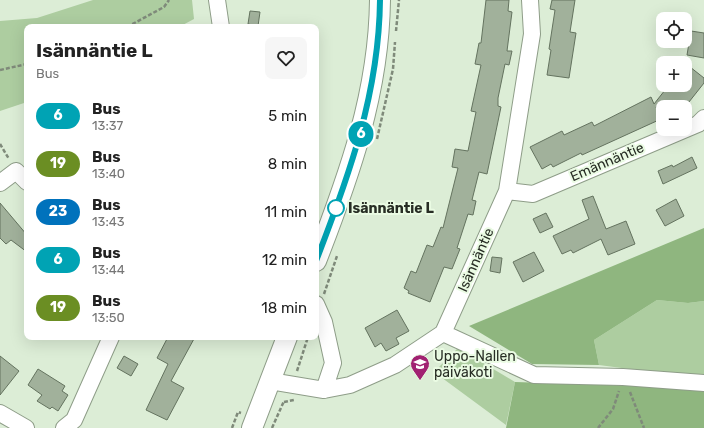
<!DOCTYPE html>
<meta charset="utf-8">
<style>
:root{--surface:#fff;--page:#f6f6f6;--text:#222;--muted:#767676}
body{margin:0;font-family:Rubik,sans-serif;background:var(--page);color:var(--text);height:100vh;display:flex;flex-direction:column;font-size:15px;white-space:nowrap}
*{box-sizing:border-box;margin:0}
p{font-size:13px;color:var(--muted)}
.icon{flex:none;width:22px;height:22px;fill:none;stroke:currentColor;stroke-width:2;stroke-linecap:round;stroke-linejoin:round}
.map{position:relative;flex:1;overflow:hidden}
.drawer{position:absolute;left:24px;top:24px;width:295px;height:316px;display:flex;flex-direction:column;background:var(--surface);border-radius:8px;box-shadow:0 4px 16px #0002}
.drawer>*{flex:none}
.badge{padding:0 8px;border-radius:13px;font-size:14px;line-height:26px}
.tools{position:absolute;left:656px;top:12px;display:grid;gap:8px}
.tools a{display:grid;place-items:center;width:36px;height:36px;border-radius:8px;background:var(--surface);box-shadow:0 4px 16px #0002;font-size:20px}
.map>.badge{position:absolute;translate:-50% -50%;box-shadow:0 0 0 2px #fff}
.round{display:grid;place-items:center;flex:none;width:42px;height:42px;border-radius:8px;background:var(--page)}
.overview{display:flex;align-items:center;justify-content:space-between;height:68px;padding:0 12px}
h1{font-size:19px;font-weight:700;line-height:30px}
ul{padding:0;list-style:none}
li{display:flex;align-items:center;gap:12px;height:48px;padding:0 12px}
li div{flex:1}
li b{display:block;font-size:15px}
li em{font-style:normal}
li .badge{min-width:44px;font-weight:700;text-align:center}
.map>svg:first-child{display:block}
</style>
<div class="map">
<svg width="704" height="428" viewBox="0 0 704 428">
<rect width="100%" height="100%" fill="#dcedd6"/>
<path fill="#adcda0" d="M93 0H192L194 19 179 27H27V102L0 111V21L37 18Z
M657 300 688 303 704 301V374H667L599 365 594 340Z
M458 348 515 382 506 425 434 372Z"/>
<path fill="#8fb67f" d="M704 228V301L688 303 657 300 594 340 599 365 532 364 469 326Z
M515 382 704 388V428H506Z"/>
<path fill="#a1b19b" stroke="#64735f" d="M486 0H509L508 11 512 12 507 51H512L509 65 505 64 498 98V106L501 107 487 174 479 172 472 200 476 201 473 215 468 214 457 248 460 249 452 269 444 267 430 302 408 293 409 291 404 288 411 271 416 273 427 245 433 247 441 227 443 228 458 168 452 167 455 149 468 151 476 112 471 111 481 65 475 64 479 43H481Z
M552 0H575L570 32 576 33 569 78 547 75 551 50 549 49 555 10 550 9Z
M250 11 260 12 258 26 248 24Z
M691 31 704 33V58L687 55Z
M685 63 704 78V83L685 107H656L661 119 582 155 581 153 553 167 551 164 542 169 530 147 562 131 564 135 592 122 594 126 651 97 654 104 669 85H685Z
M692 157 697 168 663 184 658 171 672 165 673 167Z
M593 196 606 229 626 221 635 244 608 255 601 239 573 253 571 250 562 254 553 236 589 219 582 200Z
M676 199 684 216 665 226 656 210Z
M0 203 27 235V252L11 240 6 244 0 238Z
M546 213 553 227 540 233 533 219Z
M534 252 544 271 523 282 513 262Z
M492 257 502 258 500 273 490 271Z
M397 310 409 331 396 338 399 344 386 351 381 343 375 347 365 328Z
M168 337H195L171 381 184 388 167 420 146 410 168 364 157 358Z
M0 356 19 371 0 395Z
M124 356 138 364 131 376 117 368Z
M38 369 65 386 62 391 68 395 58 411 52 407 50 409 37 401 42 395 28 385Z"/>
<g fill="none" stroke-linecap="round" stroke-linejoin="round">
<g stroke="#8e9d88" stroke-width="18">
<path id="minor" d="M217 0 221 27
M0 183 16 171 27 182
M507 191 533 194 698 124 704 118
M316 304 324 322 333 363 324 390
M443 333 534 375 623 377 704 383
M270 381 324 390 350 385 395 365 443 333 507 191 532 34 530 0
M0 413 26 428
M64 428 74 420 111 337"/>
</g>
<g stroke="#8e9d88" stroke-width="22">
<path id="major" d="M316 261C349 176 379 93 380 0
M252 428 287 337"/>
</g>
<path stroke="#7f8a7a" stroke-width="2.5" stroke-dasharray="4 2" stroke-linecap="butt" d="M127 27 164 7 169 0
M396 31 399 0
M0 70 27 64
M377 139 393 69 395 42
M0 144 9 159
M324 294 337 256
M297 371 308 337
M630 392 644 428
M284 402 294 400
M232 428 238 412 241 413
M272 428 284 401
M598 428 613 409 619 391"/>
<use href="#minor" stroke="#fff" stroke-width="16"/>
<use href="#major" stroke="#fff" stroke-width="20"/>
</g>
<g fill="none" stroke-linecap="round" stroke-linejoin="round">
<g stroke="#fff" stroke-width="9">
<path id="line" d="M316 261C349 176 379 93 380 0"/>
</g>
<use href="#line" stroke="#00a3b4" stroke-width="6"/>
</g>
<defs>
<g id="school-pin" transform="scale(1)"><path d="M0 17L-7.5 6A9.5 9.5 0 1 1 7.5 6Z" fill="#a12172" stroke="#eafbe3"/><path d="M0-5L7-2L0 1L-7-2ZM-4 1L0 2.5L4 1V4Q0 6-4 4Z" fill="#fff"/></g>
</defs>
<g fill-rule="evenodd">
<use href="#school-pin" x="420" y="364"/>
</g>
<circle fill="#fff" stroke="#00a3b4" stroke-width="2" cx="336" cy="208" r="8"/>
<g text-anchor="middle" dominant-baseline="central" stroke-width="4" stroke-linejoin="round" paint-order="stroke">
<g font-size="14" fill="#272d24" stroke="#eafbe3">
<text transform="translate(607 162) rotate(-23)">Emännäntie</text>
<text transform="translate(476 260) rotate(-66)">Isännäntie</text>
</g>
<g font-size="14" font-weight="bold" fill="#272d24" stroke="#eafbe3" text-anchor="start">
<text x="348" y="208">Isännäntie L</text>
</g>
<g font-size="14" fill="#272d24" stroke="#eafbe3" text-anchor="start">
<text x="434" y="356">Uppo-Nallen<tspan x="434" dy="16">päiväkoti</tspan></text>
</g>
</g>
</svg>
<div class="tools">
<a><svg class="icon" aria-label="locate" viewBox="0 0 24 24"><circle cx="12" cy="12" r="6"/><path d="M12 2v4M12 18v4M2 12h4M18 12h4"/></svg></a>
<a>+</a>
<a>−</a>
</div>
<b class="badge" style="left:361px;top:134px;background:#00a3b4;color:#fff">6</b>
<section class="drawer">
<div class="overview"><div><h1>Isännäntie L</h1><p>Bus</p></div><a class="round"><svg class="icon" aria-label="heart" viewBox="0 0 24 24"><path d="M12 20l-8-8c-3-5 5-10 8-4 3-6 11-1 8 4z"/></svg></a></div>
<ul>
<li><span class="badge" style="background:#00a3b4;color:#fff">6</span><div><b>Bus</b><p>13:37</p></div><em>5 min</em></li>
<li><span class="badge" style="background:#6b8e23;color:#fff">19</span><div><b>Bus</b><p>13:40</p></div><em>8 min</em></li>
<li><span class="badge" style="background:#0072bc;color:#fff">23</span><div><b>Bus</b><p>13:43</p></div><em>11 min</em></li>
<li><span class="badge" style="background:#00a3b4;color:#fff">6</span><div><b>Bus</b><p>13:44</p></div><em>12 min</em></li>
<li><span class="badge" style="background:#6b8e23;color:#fff">19</span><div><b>Bus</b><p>13:50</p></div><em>18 min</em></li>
</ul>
</section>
</div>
